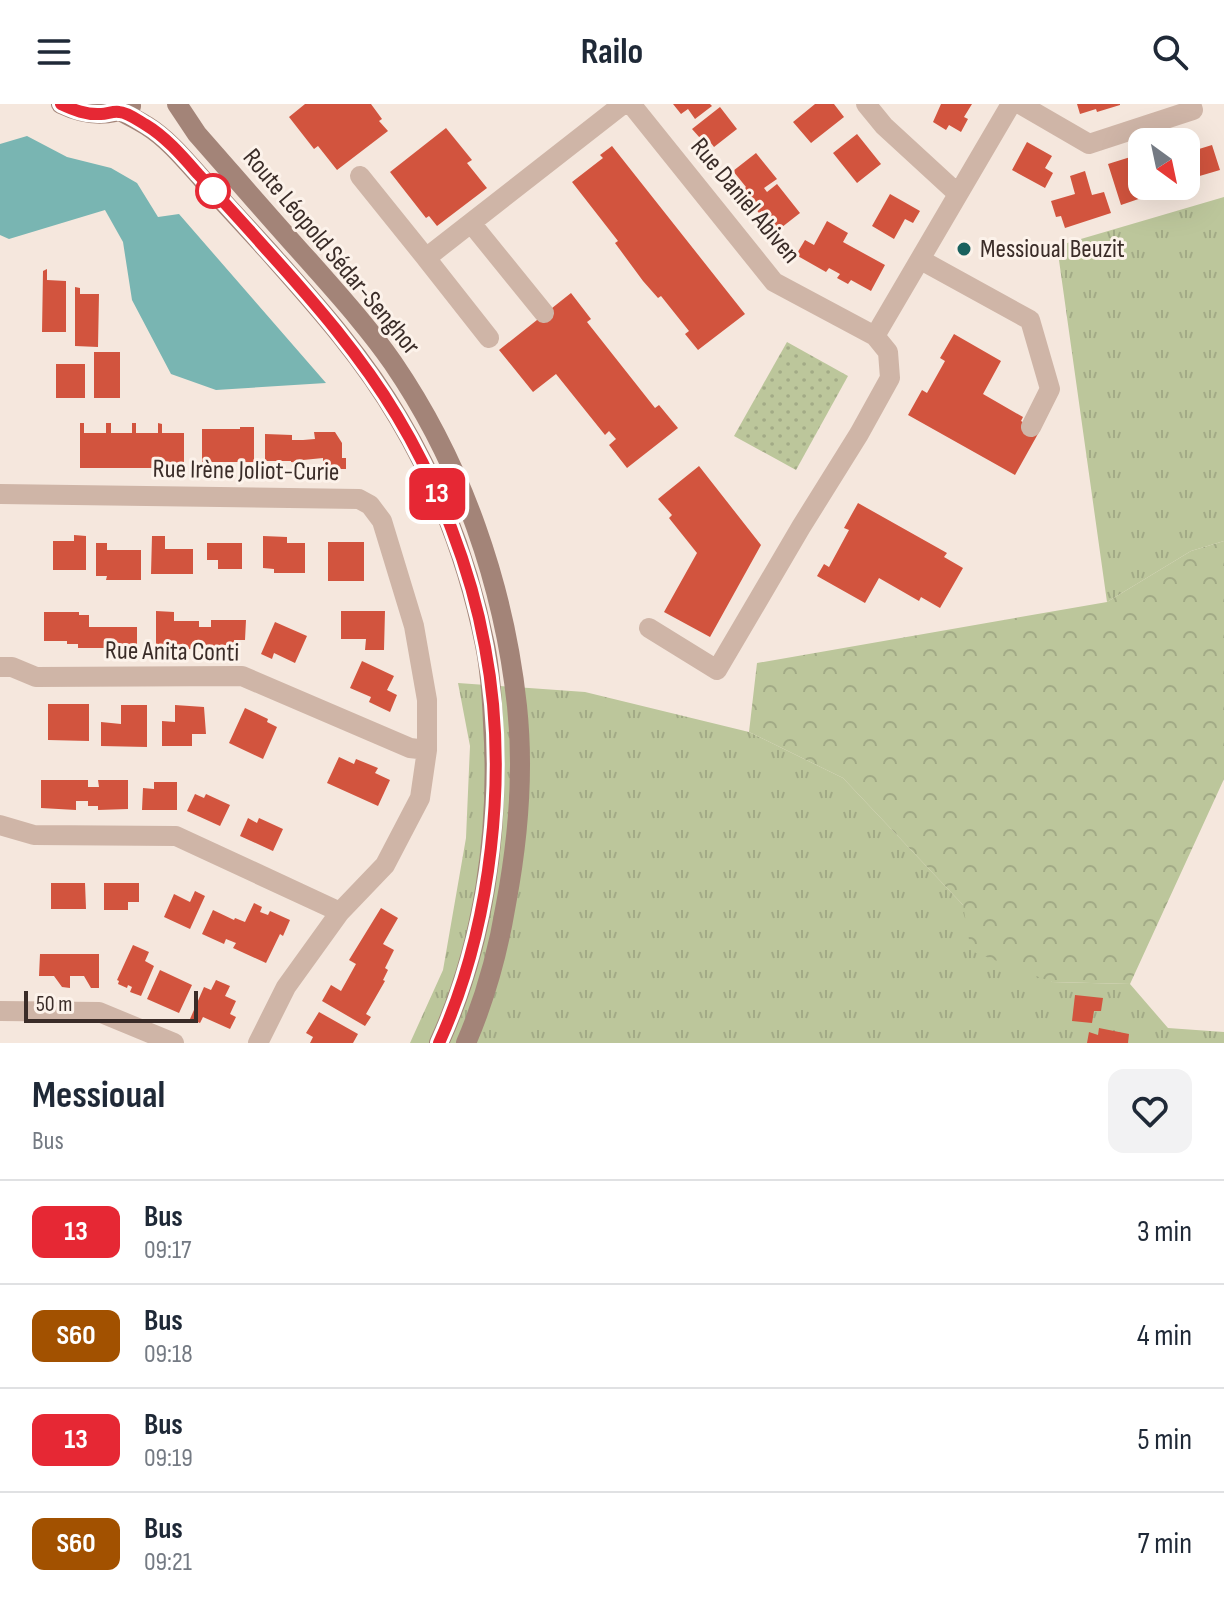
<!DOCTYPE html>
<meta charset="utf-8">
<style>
:root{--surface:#fff;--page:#f2f2f3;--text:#1f2937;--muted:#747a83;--line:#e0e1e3}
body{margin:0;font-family:"Sofia Sans Condensed",sans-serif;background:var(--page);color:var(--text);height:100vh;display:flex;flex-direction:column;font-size:30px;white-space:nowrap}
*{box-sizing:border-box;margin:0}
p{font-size:26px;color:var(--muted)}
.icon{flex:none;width:44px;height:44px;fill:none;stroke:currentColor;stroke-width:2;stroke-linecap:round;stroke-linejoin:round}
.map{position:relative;height:939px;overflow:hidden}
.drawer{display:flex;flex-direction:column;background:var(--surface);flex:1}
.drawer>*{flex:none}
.badge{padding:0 16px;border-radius:12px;font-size:28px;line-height:52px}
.needle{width:52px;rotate:147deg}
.buttons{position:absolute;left:1128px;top:24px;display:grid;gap:16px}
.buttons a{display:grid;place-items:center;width:72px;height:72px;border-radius:16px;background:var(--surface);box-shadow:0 8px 32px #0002;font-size:40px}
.scale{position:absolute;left:24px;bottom:20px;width:174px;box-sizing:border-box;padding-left:8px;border:4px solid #3a2c28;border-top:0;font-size:22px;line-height:28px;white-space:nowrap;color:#3a2c28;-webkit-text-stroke:6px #fcf2ea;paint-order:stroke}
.map>.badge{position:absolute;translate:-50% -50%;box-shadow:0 0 0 4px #fff}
.round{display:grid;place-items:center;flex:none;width:84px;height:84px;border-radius:16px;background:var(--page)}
.overview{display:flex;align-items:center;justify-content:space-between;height:136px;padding:0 32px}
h1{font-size:38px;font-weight:700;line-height:60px}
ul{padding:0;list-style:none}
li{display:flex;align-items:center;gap:24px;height:104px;padding:0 32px;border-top:2px solid var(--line)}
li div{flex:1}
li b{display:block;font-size:30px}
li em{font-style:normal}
li .badge{min-width:88px;font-weight:700;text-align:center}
header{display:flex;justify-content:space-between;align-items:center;height:104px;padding:0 32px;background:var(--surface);font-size:36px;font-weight:700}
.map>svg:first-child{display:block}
</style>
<header><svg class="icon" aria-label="menu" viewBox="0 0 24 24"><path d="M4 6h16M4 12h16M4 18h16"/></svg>Railo<svg class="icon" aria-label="search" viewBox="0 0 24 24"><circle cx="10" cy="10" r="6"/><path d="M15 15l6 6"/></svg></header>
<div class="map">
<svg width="1224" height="939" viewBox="0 0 1224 939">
<defs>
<pattern id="grass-tufts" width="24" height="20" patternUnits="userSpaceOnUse" patternTransform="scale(2)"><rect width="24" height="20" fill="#bcc69b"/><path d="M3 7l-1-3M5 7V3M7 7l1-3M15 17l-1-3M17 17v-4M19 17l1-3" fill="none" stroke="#a2aa86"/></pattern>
<pattern id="forest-crowns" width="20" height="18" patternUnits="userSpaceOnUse" patternTransform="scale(2)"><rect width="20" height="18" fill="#bcc69b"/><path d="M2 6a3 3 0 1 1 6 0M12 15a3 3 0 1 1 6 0" fill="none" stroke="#a2aa86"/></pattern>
<pattern id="park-dots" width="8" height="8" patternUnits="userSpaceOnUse" patternTransform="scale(2)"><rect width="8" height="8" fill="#bcc69b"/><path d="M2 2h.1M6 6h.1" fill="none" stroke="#a2aa86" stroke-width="1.8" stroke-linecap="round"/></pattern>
</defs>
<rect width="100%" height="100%" fill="#f5e7dd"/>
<path fill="url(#grass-tufts)" d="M1224 93V437L1191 447 1107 498 1057 142Z
M458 579 585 588 749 628 843 674 963 801 1052 878 1130 880 1168 924 1224 928V939H410L443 866 466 734 470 642Z"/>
<path fill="url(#forest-crowns)" d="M1224 437V675L1130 880 1052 878 971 847 963 801 843 674 749 628 757 559 1107 498 1191 447Z"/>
<path fill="url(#park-dots)" d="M787 238 848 272 796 366 734 332Z"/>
<path fill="#79b5b2" d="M27 32 67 53 111 64 137 79 158 113 179 110 326 279 216 286 171 270 132 196 123 138 105 106 9 135 0 131V40Z"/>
<path fill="#d2543e" d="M305 0H371L382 15 379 17 388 27 337 66 318 42 314 45 289 13Z
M673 0H710L712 2 695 15 688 5 681 10Z
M815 0H834L844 13 811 39 793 18Z
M941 0H972L964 13 968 15 961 28 949 21 946 26 933 18Z
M1077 0H1120V1L1097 8 1096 5 1080 10Z
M720 3 737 25 714 43 704 30 700 34 692 25Z
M446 24 472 56 467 59 487 84 437 122 429 112 426 114 390 68Z
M857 30 881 60 857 79 833 49Z
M1027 38 1052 52 1045 64 1053 69 1045 84 1012 66Z
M1212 41 1220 66 1186 76V49Z
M612 42 745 210 698 246 685 230 689 227 661 192 658 194 643 177 615 139 618 137 572 78 603 54 600 51Z
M756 49 777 75 764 84 767 88 777 80 800 109 777 127 762 107 759 109 742 87 746 83 733 67Z
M1140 50 1142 57V82H1169L1171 89 1157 93 1156 89 1121 101 1108 60Z
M1085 67 1092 91 1104 88 1111 109 1065 124 1061 112 1056 113 1051 97 1075 90 1070 72Z
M890 90 920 107 913 119 905 115 894 135 872 122Z
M827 117 848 129 843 138 885 161 871 187 851 176 848 180 837 174 840 170 829 164 826 168 796 151 805 136 814 141Z
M47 165V176L66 177V228H42L43 167Z
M75 183 80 184V190H99L98 243 75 242Z
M571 189 591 215 587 218 655 304 659 301 678 324 627 364 609 341 616 335 609 327 605 331 556 270 533 288 499 246Z
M954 230 1001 257 983 290 1023 313 1021 317 1039 328 1015 371 908 311 922 286 927 289 945 257 940 254Z
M94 248H120V294H94Z
M56 260H85V294H56Z
M80 319H84V329H106V319H111V329H132V319H136V329H158V319L162 320V329H184V364H80Z
M240 323H254V358H202V325H240Z
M314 328H335L342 339V354H346V365H323V354L303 356 304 359 291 358V357H265V330L292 331V336H303L315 335Z
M699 362 761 441 710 533 664 508 697 449 669 414 672 411 658 395Z
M858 399 947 449 944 453 963 464 940 504 921 493 919 497 879 474 865 499 817 472 824 460 829 463 849 426 844 424Z
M74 431 86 432V466H53V437H74Z
M152 432H165V445H193V470H151Z
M263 432 287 433V439H305V469H274V465L263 464Z
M328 438H364V477H328Z
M96 439H107V446H141V476H106L107 472H96Z
M207 439H242V465H218V456H207Z
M156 507 174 508V517H199V523H211V516H246L245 536H234V543H199V545H185V543H156Z
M341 507H385L384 546H365L366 535H341Z
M44 508H79V511H89V523H137V551H113V544H78V540H67V537H44Z
M275 518 307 532 295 559 274 549 272 555 261 550Z
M362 557 394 572 387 586 397 591 390 608 369 598 371 593 350 584Z
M48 600H89V637L48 636Z
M121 601H147V643L101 642V618L121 620Z
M175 601 204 603 206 630H192V642H162V617L175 618Z
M245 604 268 615 267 618 277 623 263 655 229 639Z
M339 653 354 660 356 655 378 664 375 669 390 676 378 702 327 679Z
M41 676H88V683H99L98 676H128V705L98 706V702H88V697H76V706L41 704Z
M154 678H177V706H142L143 684 154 685Z
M195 690 204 694 206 690 230 701 220 722 187 707Z
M248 714 257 719 259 714 283 725 273 747 240 732Z
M51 779H85L86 805H51Z
M104 779H139V798H128V806H104Z
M195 787 205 792 190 825 164 813 174 790 190 798Z
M254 799 262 803 260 808 268 811 270 807 290 816 283 832 280 830 266 859 233 844 236 839 226 835 224 840 202 830 213 806 234 816 235 814 245 818Z
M381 804 398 814 383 840 394 846 385 864 388 866 383 876 385 877 366 910 371 913 365 922 322 897 331 881 341 887 356 860 349 856Z
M133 841 149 848 145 857 154 862 141 892 130 888 132 883 128 881 127 884 118 880 119 877 117 876Z
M40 850H99V884H91L84 872H70V884L62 883 54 872H39Z
M160 866 192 881 179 909 147 895Z
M216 876 230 882 225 892 236 897 230 910 236 913 230 925 203 913 200 919 190 915 204 883 211 886Z
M1075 891 1103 894 1101 907H1094L1092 919 1072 917Z
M319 908 358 930 353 939H310L313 933 306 929Z
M1099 924 1129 930 1128 939H1087L1089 928 1098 931Z"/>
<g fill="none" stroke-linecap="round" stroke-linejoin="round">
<path stroke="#cfb5a7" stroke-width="20" d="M631 0 774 178 875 232 1011 0
M866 0 884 22 958 90
M1020 0 1089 40 1193 6 1191 0
M360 72 426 154 623 0
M471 119 544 209
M426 154 489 234
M921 156 1030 216 1050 285 1031 323
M0 390 359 395 370 401 382 417 414 522 427 596V646L420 694 385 761 340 808 286 883 258 939
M649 524 717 566 801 423 859 330 890 274 888 248 875 232
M0 563H12L36 573 242 572 410 644 427 646
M0 721 34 731 176 732 340 808
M0 907 99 908 174 939"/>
<path stroke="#a38478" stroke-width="20" d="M61 0C84 11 107 14 131 2
M177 0 197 30C234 72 271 115 309 157 338 190 368 223 393 259 462 360 504 481 517 602 524 667 518 736 506 800 498 848 485 895 466 939
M120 7C129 12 138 16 147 22 168 35 186 57 203 76 225 100 247 124 269 148 316 201 363 253 399 315 440 384 469 462 485 541 490 566 492 593 493 619 500 727 484 840 439 939"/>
</g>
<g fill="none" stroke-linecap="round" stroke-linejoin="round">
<g stroke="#fff" stroke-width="18">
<path id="line" d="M61 0C74 6 86 11 101 10 107 10 113 7 119 8 127 8 139 17 146 21 166 33 183 53 198 70 222 96 245 121 267 146 315 199 361 252 397 312 438 380 471 465 485 543 509 669 492 822 439 939"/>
</g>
<use href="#line" stroke="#e62834" stroke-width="12"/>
</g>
<circle fill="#fff" stroke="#e62834" stroke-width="4" cx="213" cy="87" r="16"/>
<circle fill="#19615e" stroke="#fcf2ea" stroke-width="3" cx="964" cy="145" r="8"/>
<g text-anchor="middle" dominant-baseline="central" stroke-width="6" stroke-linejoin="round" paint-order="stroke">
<g font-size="26" fill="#3a2c28" stroke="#fcf2ea">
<text transform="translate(745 97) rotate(50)">Rue Daniel Abiven</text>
<text transform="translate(331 148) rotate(50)">Route Léopold Sédar-Senghor</text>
<text transform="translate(246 367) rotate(1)">Rue Irène Joliot-Curie</text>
<text transform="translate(172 548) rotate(1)">Rue Anita Conti</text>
</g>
<g font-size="26" fill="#3a2c28" stroke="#fcf2ea" text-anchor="start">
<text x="980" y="145">Messioual Beuzit</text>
</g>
</g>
</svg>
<div class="buttons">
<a><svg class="needle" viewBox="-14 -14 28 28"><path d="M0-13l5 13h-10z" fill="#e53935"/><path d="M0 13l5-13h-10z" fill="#747a83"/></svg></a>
</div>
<div class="scale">50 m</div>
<b class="badge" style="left:437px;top:390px;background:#e62834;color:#fff">13</b>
</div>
<section class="drawer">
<div class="overview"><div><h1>Messioual</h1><p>Bus</p></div><a class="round"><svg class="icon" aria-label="heart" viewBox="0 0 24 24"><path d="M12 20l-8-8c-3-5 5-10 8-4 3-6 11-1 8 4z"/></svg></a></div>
<ul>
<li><span class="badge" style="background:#e62834;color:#fff">13</span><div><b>Bus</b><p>09:17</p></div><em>3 min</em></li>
<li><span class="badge" style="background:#a25100;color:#fff">S60</span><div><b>Bus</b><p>09:18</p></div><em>4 min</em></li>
<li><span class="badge" style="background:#e62834;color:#fff">13</span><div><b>Bus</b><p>09:19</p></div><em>5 min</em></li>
<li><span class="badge" style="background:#a25100;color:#fff">S60</span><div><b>Bus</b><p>09:21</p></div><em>7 min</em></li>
</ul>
</section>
